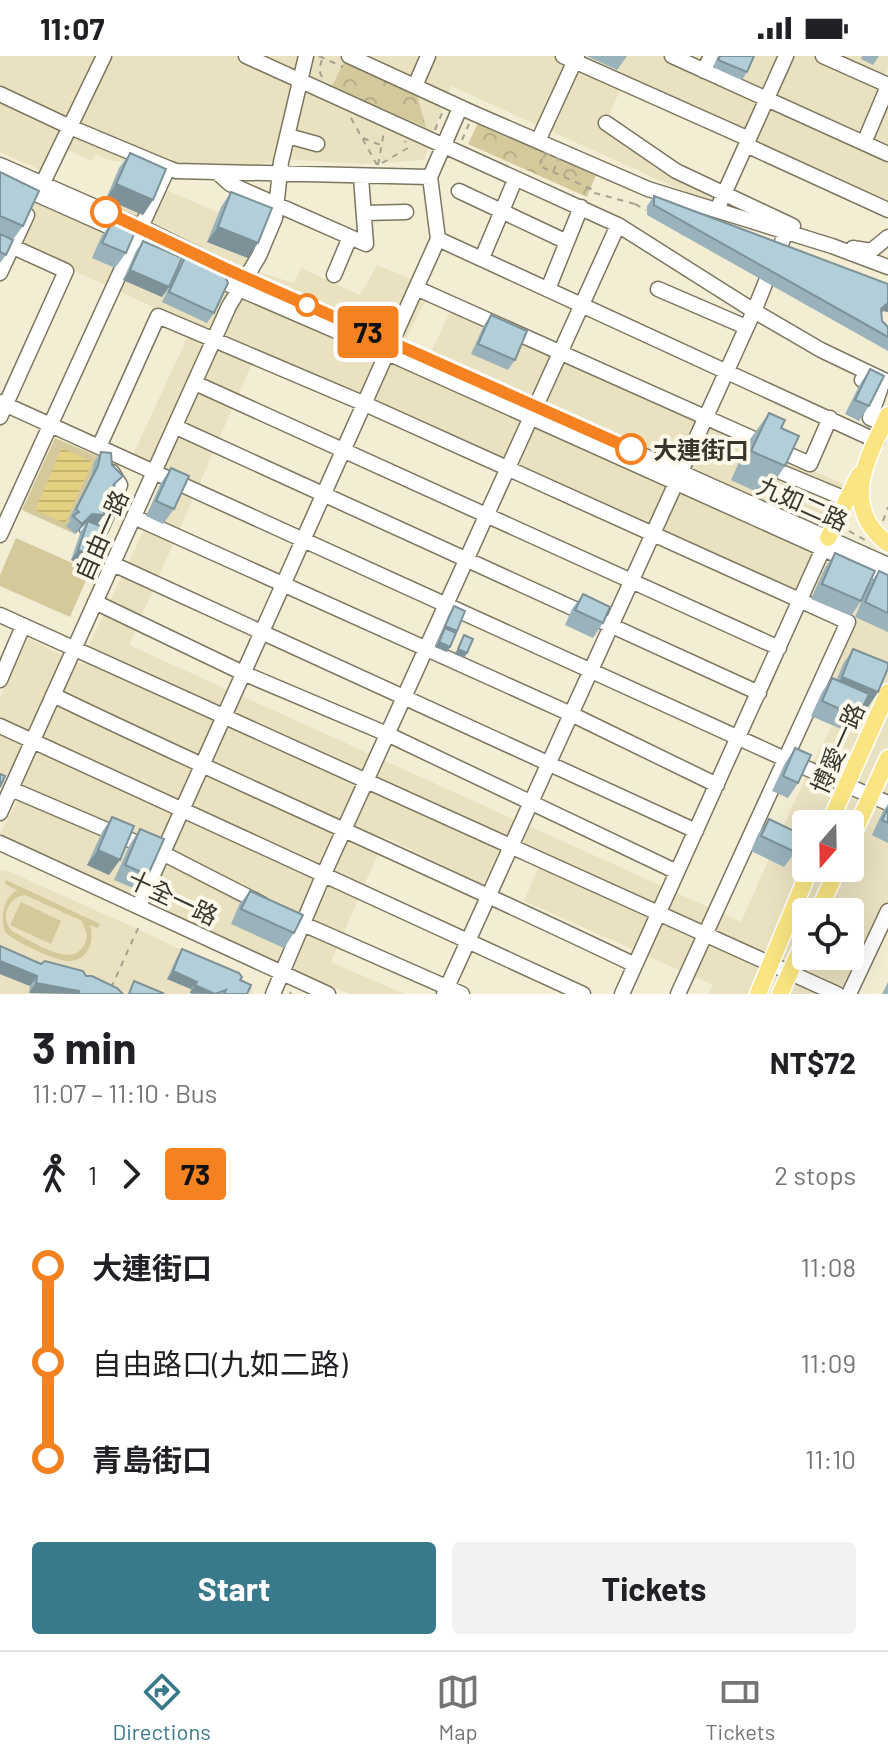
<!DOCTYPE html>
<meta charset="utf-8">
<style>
:root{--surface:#fff;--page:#f2f2f2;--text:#202124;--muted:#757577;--line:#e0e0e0;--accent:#38798c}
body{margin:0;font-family:Barlow,"Noto Sans TC",sans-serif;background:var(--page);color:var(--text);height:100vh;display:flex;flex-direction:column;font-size:30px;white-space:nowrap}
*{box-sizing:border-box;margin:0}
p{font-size:26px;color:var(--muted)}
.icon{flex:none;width:44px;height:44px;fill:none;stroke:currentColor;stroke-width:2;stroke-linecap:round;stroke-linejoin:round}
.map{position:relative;height:938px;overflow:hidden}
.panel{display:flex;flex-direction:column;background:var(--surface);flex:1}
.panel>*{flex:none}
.badge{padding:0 16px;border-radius:6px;font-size:28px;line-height:52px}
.needle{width:52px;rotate:200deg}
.fabs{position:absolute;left:792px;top:754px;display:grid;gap:16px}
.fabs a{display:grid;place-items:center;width:72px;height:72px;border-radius:8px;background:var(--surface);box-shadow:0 8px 32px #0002;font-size:40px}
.map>.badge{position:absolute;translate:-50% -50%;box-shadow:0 0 0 4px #fff}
.legs{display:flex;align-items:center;gap:12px;height:88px;padding:0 32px;font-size:26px}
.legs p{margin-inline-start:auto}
.headline{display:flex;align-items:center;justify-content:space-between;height:136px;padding:0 32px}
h1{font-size:44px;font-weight:700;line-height:60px}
.button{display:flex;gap:16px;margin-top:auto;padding:16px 32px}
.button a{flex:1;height:92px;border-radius:8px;background:var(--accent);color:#fff;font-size:32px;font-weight:700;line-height:92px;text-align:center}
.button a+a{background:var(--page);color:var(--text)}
ul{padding:0 32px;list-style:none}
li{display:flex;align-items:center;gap:28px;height:96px;font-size:30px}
li i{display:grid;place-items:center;width:12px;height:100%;margin:0 10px;background:currentColor}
li i::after{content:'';width:20px;height:20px;margin:-10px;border:6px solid;border-radius:50%;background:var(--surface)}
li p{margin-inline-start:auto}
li:first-child i{background:linear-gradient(#0000 50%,currentColor 0)}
li:last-child i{background:linear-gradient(currentColor 50%,#0000 0)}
.status{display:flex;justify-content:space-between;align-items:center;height:56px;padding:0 40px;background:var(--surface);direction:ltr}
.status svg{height:22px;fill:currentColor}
.dock{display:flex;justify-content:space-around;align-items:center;height:112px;border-top:2px solid var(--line);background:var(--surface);font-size:22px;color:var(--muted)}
.dock a{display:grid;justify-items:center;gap:4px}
.dock .current{color:var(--accent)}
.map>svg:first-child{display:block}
</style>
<div class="status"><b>11:07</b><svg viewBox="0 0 49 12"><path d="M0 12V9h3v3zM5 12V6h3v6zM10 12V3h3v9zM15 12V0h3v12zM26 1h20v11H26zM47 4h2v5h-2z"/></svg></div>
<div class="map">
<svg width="888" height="938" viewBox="0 0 888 938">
<defs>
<pattern id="park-crowns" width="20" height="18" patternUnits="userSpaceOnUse" patternTransform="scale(2)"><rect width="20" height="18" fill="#d4c99b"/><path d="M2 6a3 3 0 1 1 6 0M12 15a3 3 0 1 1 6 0" fill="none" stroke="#b7ad86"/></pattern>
<pattern id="water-rules" width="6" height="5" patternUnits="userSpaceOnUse" patternTransform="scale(2)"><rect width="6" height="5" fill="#e4d181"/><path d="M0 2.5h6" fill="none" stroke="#c4b470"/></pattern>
</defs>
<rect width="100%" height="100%" fill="#f3edd4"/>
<path fill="#e9e1c0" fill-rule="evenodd" d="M0 0H560L623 27 606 67 722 140 717 150 451 30 424 104 364 108 281 103 258 109 112 105 96 99 91 105 68 94 54 120 0 96Z
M568 0H888V12L879 33 888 37V148L756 90 758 84Z
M0 101 108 148 120 114 266 177 248 213 294 227 301 212 360 239 377 209 432 232 406 283 431 296 452 252 845 429 812 500 888 532V847L847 938H709L713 929 524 845 539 810 500 793 483 828 385 781 331 906 405 938H350L220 882 0 778 22 735 0 726V642L25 581 80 608 170 419 132 401 193 269 0 181ZM257 296 856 568 816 655 835 664 807 718 741 866 129 589ZM806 768H850V812H806ZM806 856H850V900H806Z
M0 814 8 815 144 876 246 925 252 931V938H0Z"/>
<path fill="#d4c99b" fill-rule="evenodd" d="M55 382 104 403 85 468 75 478 22 454Z
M16 482 90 515 70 561 0 530V519Z
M6 824 100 868 98 872 90 869C95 884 88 906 68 905 56 905 13 885 5 876 0 862 3 842 17 834L5 828ZM25 839 82 865 87 879C81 920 34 886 12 875 0 862 7 842 25 839Z
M21 846 61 865 51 888 10 869Z"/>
<path fill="url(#park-crowns)" d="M345 4 416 36 426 71 331 32Z
M479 65 597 116 587 141 468 88Z"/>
<path fill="url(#water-rules)" d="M62 392 92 406 65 467 35 454Z"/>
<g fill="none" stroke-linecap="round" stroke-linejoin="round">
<g stroke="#7b765f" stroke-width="17">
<path id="minor" d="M246 0 618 169 754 255 821 294 888 326
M349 0 473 57 648 133 832 190 888 211
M563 0 749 83
M672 0 888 98
M823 0 888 29
M704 15 711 0
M415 30 428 0
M0 38 70 71 168 112
M606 67 676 115 793 170
M288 80 317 88
M538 85 577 0
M864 87 888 30
M746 89 888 154
M0 109 152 176 224 212 888 509
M218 117 230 128 366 188 361 121
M430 121 460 52
M0 122 146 187 216 223 401 303 888 522
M459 135 567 186
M38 137 104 0
M720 147 786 0
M364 157 406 156
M438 183 877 385
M0 185 66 215 0 361
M853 192 871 195 888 181
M482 202 512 131
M0 217 27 159
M334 219 350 181
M416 232 810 408 830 362
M548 233 581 151
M658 233 746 271
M862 324 880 334 870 362 883 368
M195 327 779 592
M0 346 785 703 888 747
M176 371 759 637
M99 391 158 260 365 348 848 566 678 938
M781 416 846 443
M134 461 571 658 717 729
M87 473H101L120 429 112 416
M0 479 168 112 176 115 430 121 438 183
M113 508 696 775
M95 546 243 617 387 678 677 816
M0 559 837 938
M0 624 23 570
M53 639C246 732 442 816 635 909
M0 670 583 938
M11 733 170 801 262 848
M0 757 229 250 259 200 275 162 281 106 306 0
M0 787 328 938
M139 850 438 183
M294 864 462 938
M273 938 323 820 618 169
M444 938 754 255 786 176
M622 938 826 486
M849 938 888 855"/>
</g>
<g stroke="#fff" stroke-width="19">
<path id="major" d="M888 359C867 403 839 450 888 488
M828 482 859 419
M829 768 888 636
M850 785 888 702
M818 856 838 812
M758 938 810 812
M780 938 806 881"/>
</g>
<path stroke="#a6a18f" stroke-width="2" stroke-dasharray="6 6" stroke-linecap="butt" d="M319 0 343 11
M322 21 319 14 323 0
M351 62 377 109
M435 74 443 55
M363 82 383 90
M462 84 469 68
M545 96 559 102 553 116 539 110Z
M382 107 408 92 405 85
M378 109 384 76
M553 116 591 133V136L635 148
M883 465 888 451
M849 475 865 484
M111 932 140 868
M290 936 291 938"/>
<use href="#minor" stroke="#fff" stroke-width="14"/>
<use href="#major" stroke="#fae582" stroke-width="16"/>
<path stroke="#a6a18f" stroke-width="2" stroke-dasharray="6 6" stroke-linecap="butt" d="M635 148 646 154"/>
</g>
<path fill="#99b2bb" d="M587 0H627L617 14Z
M718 0H754L747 16 742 24 713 11Z
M862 0H879L873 9 861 3Z
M130 97 153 144 143 159 106 143 119 112Z
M0 116 23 170 12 185 6 199 0 207Z
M231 136 248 202 207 186 221 151Z
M654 140 888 228V256L883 255 882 257V265L888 271V295L647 159V150Z
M112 166 126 197 115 212 92 202 101 181Z
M143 185 178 212 185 201 214 257 207 267 162 246 169 231 162 241 123 224 136 195Z
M491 259 515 304 508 314 471 298 484 269Z
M870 313 869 350 859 365 845 358 860 328Z
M769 357 781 372 785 410 765 440 731 424 748 386Z
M101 396 112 409 116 430 111 434 97 469 86 510 71 504 81 475 86 468 75 478 66 470 71 464 69 463 91 420 94 406Z
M171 412 174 453 163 468 146 460 161 427Z
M835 497 861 545 851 560 811 543 825 512Z
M879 515 888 519V576L855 561 868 530Z
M583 538 603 567 593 582 565 569 572 553Z
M454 550 457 575 447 596 435 591 450 556Z
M853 593 878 636 868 651 864 649 858 661 848 676 811 660 822 636 832 622 837 623 843 608Z
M795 692 798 727 788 742 772 735 785 707Z
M888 748V787L872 779 883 755Z
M112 761 109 819 87 809 102 776Z
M769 763 795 796 784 811 751 795 758 778Z
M140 773 148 819 138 834 114 824 130 788Z
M250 835 294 877 284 892 231 868 239 849Z
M0 890 41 908 86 920 123 938 29 937 30 930 0 918Z
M182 893 240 924 247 938H192L190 937 191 933 167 923 177 901Z
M888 926V938H882Z"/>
<path fill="#7d9198" d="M116 128 153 144 143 159 106 143Z
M218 171 258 187 248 202 207 186Z
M130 214 169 231 162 241 123 224Z
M888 247V256L883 255 874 264Z
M92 458 104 459 97 469 88 465 75 478 82 468Z
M78 494 93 500 86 510 71 504Z
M439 586 450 591 447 596 435 591Z
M458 593 467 597 464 602 454 598Z
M842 621 878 636 868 651 831 636Z
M98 794 120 804 109 819 87 809Z
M0 905 37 920 30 930 0 918Z
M173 915 197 926 191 933 167 923Z
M36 927 79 935 77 938 29 937Z
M195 929 215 938 190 937Z"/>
<path fill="#b2cfd9" stroke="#7d9198" stroke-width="2" d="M720 0H754L747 16 718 4Z
M130 97 166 113 153 144 116 128Z
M0 116 39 135 23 170 0 160Z
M231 136 272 152 258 187 218 171Z
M654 140 888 228V247L881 253 882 265 888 271V281L654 149Z
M112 166 135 176 126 197 102 187Z
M0 178 13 184 6 199 0 196Z
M143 185 182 202 169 231 130 214Z
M185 201 225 220 228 227 214 257 169 236Z
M491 259 527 275 515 304 478 288Z
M870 313 884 320 869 350 855 344Z
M769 357 785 364 781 372 799 380 785 410 751 395Z
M101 396 111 397 112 409 123 420 114 428 105 448 104 459 92 458 82 468 73 460 79 456 76 453 98 410Z
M171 412 189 420 174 453 156 445Z
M88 465 105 472 93 500 78 494Z
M835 497 875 515 861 545 822 528Z
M879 515 888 519V557L865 546Z
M583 538 610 551 603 567 575 554Z
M454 550 465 555 457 575 445 570Z
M445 572 456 577 450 591 439 586Z
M464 579 473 583 467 597 458 593Z
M853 593 888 607V612L878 636 842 621Z
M832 622 869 638 858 661 822 645Z
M795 692 811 699 798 727 783 720Z
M0 718 5 720 0 731Z
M888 752V767L882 764Z
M112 761 134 770 120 804 98 794Z
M769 763 802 779 795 796 761 780Z
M140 773 164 783 148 819 125 809Z
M250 835 303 859 294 877 241 853Z
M0 890 41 908 45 905 83 915 86 920H92L117 932 123 938H78L79 935 36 927 37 920 0 905Z
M182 893 239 917 242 921 240 924 251 929 247 938H224L226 934 215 938 195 929 197 926 173 915Z
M134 925 163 937 162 938H129Z"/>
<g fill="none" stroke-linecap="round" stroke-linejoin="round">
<g stroke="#fff" stroke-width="18">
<path id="line-1" d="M106 156 224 212 631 393"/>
</g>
<use href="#line-1" stroke="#f58220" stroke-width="12"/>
</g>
<g fill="#fff" stroke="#f58220" stroke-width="4">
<circle cx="106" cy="156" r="14"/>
<circle cx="307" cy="249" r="10"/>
<circle cx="631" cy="393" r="14"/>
</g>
<g text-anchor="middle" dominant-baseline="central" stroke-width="8" stroke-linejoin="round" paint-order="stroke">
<g font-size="24" font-weight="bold" fill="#37342b" stroke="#fefaeb" text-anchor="start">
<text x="653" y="393">大連街口</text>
</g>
<g font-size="24" fill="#37342b" stroke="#fefaeb">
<text transform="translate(803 447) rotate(24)">九如二路</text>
<text transform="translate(101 479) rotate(-66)">自由一路</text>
<text transform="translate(837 692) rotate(-66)">博愛一路</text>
<text transform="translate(173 841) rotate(25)">十全一路</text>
</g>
</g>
</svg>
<div class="fabs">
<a><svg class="needle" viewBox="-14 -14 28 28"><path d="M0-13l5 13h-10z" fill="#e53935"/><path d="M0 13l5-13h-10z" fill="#757577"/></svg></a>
<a><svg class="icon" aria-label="locate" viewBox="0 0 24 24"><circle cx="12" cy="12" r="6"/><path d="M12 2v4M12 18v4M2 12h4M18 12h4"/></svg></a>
</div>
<b class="badge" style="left:368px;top:276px;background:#f58220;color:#111">73</b>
</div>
<section class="panel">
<div class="headline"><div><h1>3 min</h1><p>11:07 – 11:10 · Bus</p></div><b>NT$72</b></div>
<div class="legs"><svg class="icon" aria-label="walk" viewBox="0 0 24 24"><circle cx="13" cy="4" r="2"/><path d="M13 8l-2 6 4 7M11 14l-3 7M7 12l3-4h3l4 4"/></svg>1<svg class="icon" aria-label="forward" viewBox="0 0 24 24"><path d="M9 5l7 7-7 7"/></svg><b class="badge" style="background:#f58220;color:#111">73</b><p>2 stops</p></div>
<ul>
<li><i style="color:#f58220"></i><b>大連街口</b><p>11:08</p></li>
<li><i style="color:#f58220"></i><span>自由路口(九如二路)</span><p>11:09</p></li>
<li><i style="color:#f58220"></i><b>青島街口</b><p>11:10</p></li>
</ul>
<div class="button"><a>Start</a><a>Tickets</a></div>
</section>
<nav class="dock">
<a class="current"><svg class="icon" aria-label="directions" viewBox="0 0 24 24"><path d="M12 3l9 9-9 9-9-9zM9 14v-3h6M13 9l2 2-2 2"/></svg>Directions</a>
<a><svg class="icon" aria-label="map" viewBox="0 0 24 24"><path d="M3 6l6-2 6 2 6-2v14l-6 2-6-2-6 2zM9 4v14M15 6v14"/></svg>Map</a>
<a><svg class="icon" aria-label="tickets" viewBox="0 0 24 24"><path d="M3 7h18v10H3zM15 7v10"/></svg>Tickets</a>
</nav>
